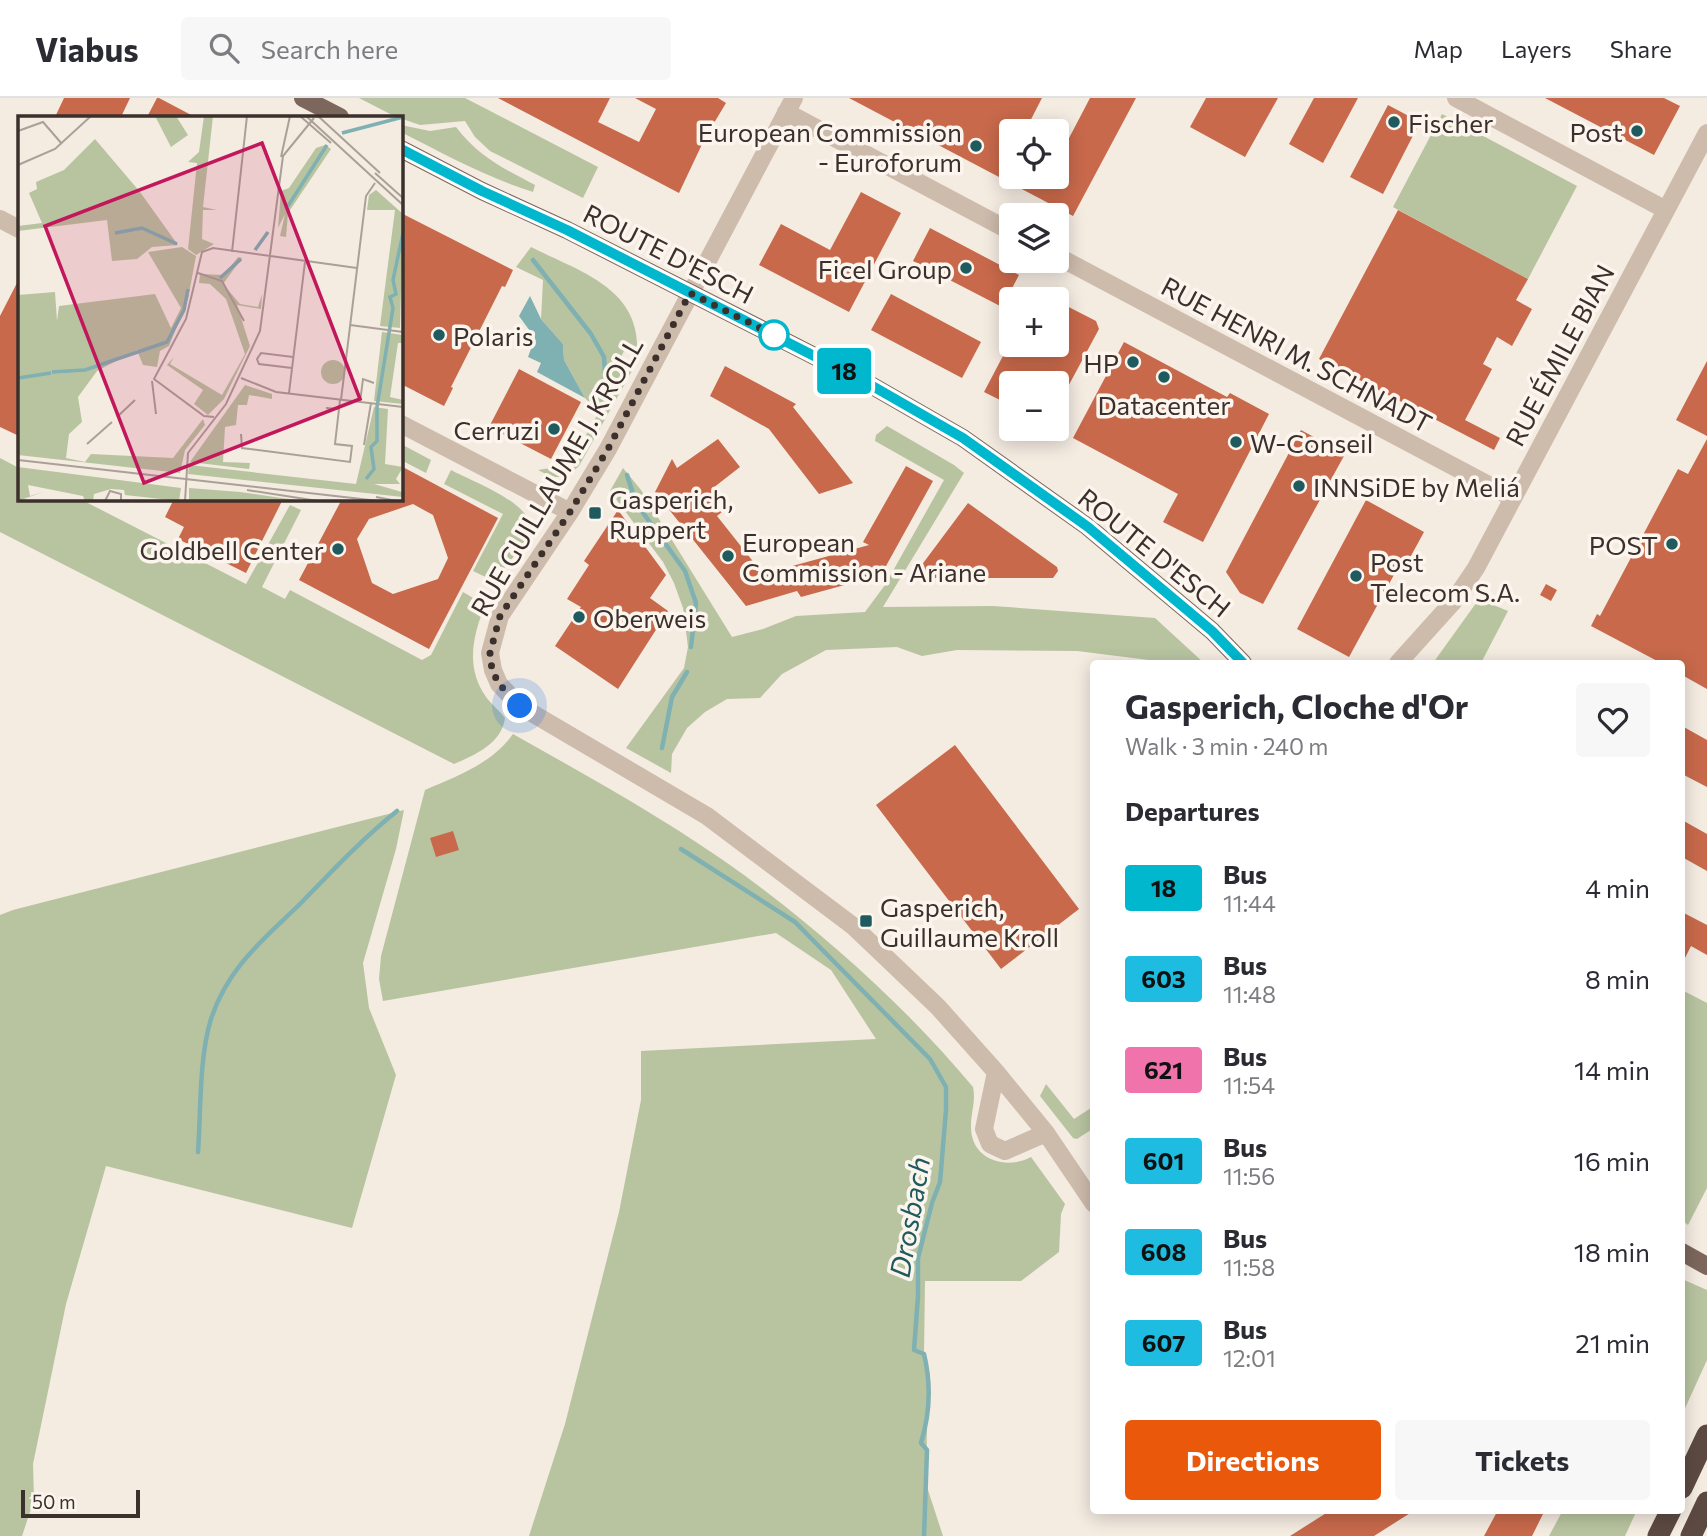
<!DOCTYPE html>
<meta charset="utf-8">
<style>
:root{--surface:#fff;--page:#f7f7f7;--text:#2b2b33;--muted:#7c7c81;--line:#e1e1e2;--accent:#ea580c}
body{margin:0;font-family:Commissioner,sans-serif;background:var(--page);color:var(--text);height:100vh;display:flex;flex-direction:column;font-size:26px;white-space:nowrap}
*{box-sizing:border-box;margin:0}
p{font-size:23px;color:var(--muted)}
.icon{flex:none;width:38px;height:38px;fill:none;stroke:currentColor;stroke-width:2;stroke-linecap:round;stroke-linejoin:round}
.map{position:relative;flex:1;overflow:hidden}
.details{position:absolute;left:1090px;top:562px;width:595px;height:854px;display:flex;flex-direction:column;background:var(--surface);border-radius:7px;box-shadow:0 4px 18px #0003}
.details>*{flex:none}
.badge{padding:0 14px;border-radius:5px;font-size:24px;line-height:46px}
.controls{position:absolute;left:999px;top:21px;display:grid;gap:14px}
.controls a{display:grid;place-items:center;width:70px;height:70px;border-radius:7px;background:var(--surface);box-shadow:0 4px 18px #0003;font-size:35px}
.scale{position:absolute;left:21px;bottom:18px;width:119px;box-sizing:border-box;padding-left:7px;border:4px solid #3b302b;border-top:0;font-size:19px;line-height:24px;white-space:nowrap;color:#3b302b;-webkit-text-stroke:5px #fbf5ee;paint-order:stroke}
.you{position:absolute;width:35px;height:35px;margin:-18px;border:5px solid #fff;border-radius:50%;background:#1a73e8;box-shadow:0 0 0 10px #1a73e833}
.map>.badge{position:absolute;translate:-50% -50%;box-shadow:0 0 0 4px #fff}
h2{padding:0 35px;font-size:26px;line-height:63px}
.round{display:grid;place-items:center;flex:none;width:74px;height:74px;border-radius:7px;background:var(--page)}
.head{display:flex;align-items:center;justify-content:space-between;height:119px;padding:0 35px}
h1{font-size:33px;font-weight:700;line-height:52px}
.cta{display:flex;gap:14px;margin-top:auto;padding:14px 35px}
.cta a{flex:1;height:80px;border-radius:7px;background:var(--accent);color:#fff;font-size:28px;font-weight:700;line-height:80px;text-align:center}
.cta a+a{background:var(--page);color:var(--text)}
ul{padding:0;list-style:none}
li{display:flex;align-items:center;gap:21px;height:91px;padding:0 35px}
li div{flex:1}
li b{display:block;font-size:26px}
li em{font-style:normal}
li .badge{min-width:77px;font-weight:700;text-align:center}
header{display:flex;align-items:center;gap:42px;box-sizing:border-box;height:98px;padding:0 35px;background:var(--surface);border-bottom:2px solid var(--line)}
header strong{font-size:33px}
nav{display:flex;gap:38px;margin-inline-start:auto;font-size:24px}
.search{width:490px;height:63px;background:var(--page);display:flex;align-items:center;gap:18px;box-sizing:border-box;padding:0 24px;border-radius:7px;color:var(--muted);font-size:26px}
.map>svg:first-child{display:block}
</style>
<header>
<strong>Viabus</strong>
<div class="search"><svg class="icon" aria-label="search" viewBox="0 0 24 24"><circle cx="10" cy="10" r="6"/><path d="M15 15l6 6"/></svg>Search here</div>
<nav><a>Map</a><a>Layers</a><a>Share</a></nav>
</header>
<div class="map">
<svg width="1707" height="1438" viewBox="0 0 1707 1438">
<rect width="100%" height="100%" fill="#f4ebe1"/>
<path fill="#b8c4a0" d="M359 0H465L598 69 583 100 490 53 475 39 465 23 420 27 394 18Z
M1442 16 1577 88 1528 181 1393 109Z
M401 27 430 33 456 29C479 59 503 70 535 87L533 94C486 79 444 56 401 34Z
M531 149C580 174 642 190 637 257L625 251 619 263 633 271 579 368C564 382 556 382 538 372L569 367 599 314 585 300 564 262 563 246 541 221 543 182 516 169Z
M887 328 954 367 964 375 883 509 993 508 1155 520 1204 565H1173L1077 553 957 552 922 558 897 549 826 552 782 576 760 600 727 601 705 614 687 630 672 656 671 675 626 650 684 570 688 549 683 510 674 485 663 464 610 393 623 370 641 392 732 539 763 531 796 518 865 514 885 487 944 382 875 343 876 337Z
M401 346 431 362 426 375 401 362Z
M0 360 19 370V401H80L246 486 290 407 301 412 262 489 285 501 290 492 422 562 431 557 463 494 485 507C473 538 465 569 486 599 491 606 499 612 505 620 502 645 475 657 454 666L0 434Z
M451 372C471 383 538 407 529 433 523 451 505 468 494 483L473 473 503 416 444 386Z
M1479 501 1508 513 1481 565H1433Z
M513 636C591 680 671 724 744 777 828 839 906 909 973 989 976 1003 971 1014 971 1028 970 1061 1005 1073 1031 1059L1065 1106 1061 1116 1059 1154 1021 1183H925L924 1256 928 1274 926 1386 943 1438H529L565 1326 619 1114 641 1002V953L876 941 831 872 776 835 383 903 379 881 381 858 425 692C457 678 493 665 513 636Z
M404 712 396 751 363 865 369 910 396 977 352 1130 106 1068 66 1206 33 1366 34 1402 22 1438H0V817L13 812Z
M1682 892 1707 905V1090L1688 1127 1682 1122Z
M1046 986 1074 1021 1094 1008V1030L1077 1041 1073 1040 1040 998Z
M1682 1181 1707 1192V1262L1682 1317Z
M1563 1412H1637L1625 1438H1549Z"/>
<path fill="#7fb0b2" d="M530 198 541 221 563 246 564 262 585 300 537 274 541 265 528 259 535 240 519 218Z"/>
<g fill="none" stroke-linecap="round" stroke-linejoin="round">
<path stroke="#7fb0b2" stroke-width="4.5" d="M533 162 591 236 604 259 605 275
M627 377 636 405 685 473 696 505 691 549
M662 650 672 599 687 574
M681 751 795 824 930 961 946 989V1012L940 1084 932 1105 918 1160V1198L914 1252 924 1256C931 1285 930 1316 921 1345L927 1352 924 1438
M198 1054C201 1013 199 959 211 921 228 869 264 841 301 805 332 773 362 741 397 713"/>
</g>
<path fill="#c8694b" fill-rule="evenodd" d="M64 0H130L121 19H55Z
M157 0H159L195 19H147Z
M498 0H610L598 24 639 44 656 11 635 0H718L726 5 705 40 679 95Z
M849 0H1042L1025 33H1012V79H1057V63L1090 0H1136L1073 118Z
M1206 0H1278L1245 59 1190 29Z
M1314 0H1358L1323 65 1289 46Z
M1545 0H1664L1680 8 1654 57Z
M1388 7 1420 24 1383 96 1350 79Z
M861 94 901 115 849 214 759 167 781 126 830 152Z
M1398 112 1528 181 1516 202 1532 211 1512 248 1497 239 1483 266 1492 271 1465 322 1500 340 1494 352 1319 261Z
M401 115 513 172 505 189 502 188 451 289 453 290 444 308 401 286Z
M930 130 1019 177 1002 209 913 163Z
M19 181V338L0 329V218Z
M891 196 981 244 962 280 871 232Z
M1057 203 1096 223 1099 231 1057 309V285H1012V308L984 294 1004 256 1011 259 1018 247H1057Z
M1124 244 1227 299 1230 295 1269 316 1203 444 1163 424 1178 396 1073 340Z
M1707 263V338L1676 322Z
M725 268 796 306 793 309 853 385 819 396 769 331 710 298Z
M519 271 581 304 551 361 489 329Z
M1301 332 1345 356 1263 506 1240 495 1226 474Z
M718 341 740 369 713 390 728 409 717 418 763 476 869 447 863 444 906 368 933 383 881 477 801 499 797 493 746 508 655 394 672 361 677 370Z
M1707 341V591L1682 577V565H1661L1591 528 1597 516 1600 518 1678 371 1688 376Z
M401 368 498 420 429 551 299 482 342 401H401ZM413 406 433 417 448 460 438 481 393 496 372 485 357 441 369 421Z
M174 401H283L246 475 178 441 184 429 165 419Z
M1366 402 1424 434 1406 467 1401 464 1349 559 1297 531Z
M968 405 1057 469 1058 473 1053 480H912Z
M618 412 666 477 650 500 668 513 618 591 555 548 581 509 567 501 589 467 584 463Z
M1546 486 1557 492 1551 503 1540 497Z
M1682 628 1707 642V689L1682 676Z
M955 647 1079 811 1001 871 876 707Z
M1682 722 1707 736V773L1682 759Z
M453 733 459 752 436 759 430 740Z
M1682 814 1707 827V857L1691 848 1682 866Z
M1331 1412H1415L1374 1438H1290Z
M1498 1412H1545L1532 1438H1484Z"/>
<g fill="none" stroke-linecap="round" stroke-linejoin="round">
<path stroke="#cdbbac" stroke-width="18" d="M794 0 608 351 570 414 500 518 490 555 493 572 499 586 520 608 707 718 853 828 938 909 996 974 1046 1035 1094 1106
M1456 0 1666 112
M786 14 1012 134
M0 121 19 131
M1057 158 1513 400
M401 326 570 414
M1398 565 1453 504 1476 470 1707 35
M996 974 984 1031 990 1046 1005 1053 1046 1035"/>
<path stroke="#7d675c" stroke-width="18" d="M303 0 340 19
M401 51 482 93 567 132 869 286 963 340 1088 429 1212 533 1243 565
M1682 1154 1707 1168"/>
<path stroke="#5c4a42" stroke-width="21" d="M1682 1390 1707 1337
M1658 1438 1671 1412
M1691 1438 1707 1404"/>
</g>
<g fill="none" stroke-linecap="round" stroke-linejoin="round">
<g stroke="#fff" stroke-width="16">
<path id="line" d="M401 51 482 93 567 132 869 286 963 340 1088 429 1212 533 1243 565"/>
</g>
<use href="#line" stroke="#00b7ce" stroke-width="10"/>
<path stroke="#3b302b" stroke-width="7" stroke-dasharray="0 12.6" d="M520 608 499 586 492 572 490 555 500 518 570 414 608 351 690 195 774 237"/>
</g>
<g fill="#1f5a5e" stroke="#fbf5ee" stroke-width="2.5">
<circle cx="1394" cy="24" r="7"/>
<circle cx="1637" cy="33" r="7"/>
<circle cx="976" cy="48" r="7"/>
<circle cx="966" cy="170" r="7"/>
<circle cx="439" cy="237" r="7"/>
<circle cx="1133" cy="264" r="7"/>
<circle cx="1164" cy="279" r="7"/>
<circle cx="554" cy="331" r="7"/>
<circle cx="1236" cy="344" r="7"/>
<circle cx="1299" cy="388" r="7"/>
<rect x="588" y="408" width="14" height="14" rx="3.5"/>
<circle cx="1672" cy="446" r="7"/>
<circle cx="338" cy="451" r="7"/>
<circle cx="728" cy="458" r="7"/>
<circle cx="1356" cy="478" r="7"/>
<circle cx="579" cy="519" r="7"/>
<rect x="859" y="816" width="14" height="14" rx="3.5"/>
</g>
<circle fill="#fff" stroke="#00b7ce" stroke-width="3.5" cx="774" cy="237" r="14"/>
<g text-anchor="middle" dominant-baseline="central" stroke-width="7" stroke-linejoin="round" paint-order="stroke">
<g font-size="26" fill="#3b302b" stroke="#fbf5ee" text-anchor="start">
<text x="1408" y="24">Fischer</text>
<text x="962" y="33" text-anchor="end">European Commission<tspan x="962" dy="30">- Euroforum</tspan></text>
<text x="1623" y="33" text-anchor="end">Post</text>
<text x="952" y="170" text-anchor="end">Ficel Group</text>
<text x="453" y="237">Polaris</text>
<text x="1119" y="264" text-anchor="end">HP</text>
<text x="1164" y="306" text-anchor="middle">Datacenter</text>
<text x="540" y="331" text-anchor="end">Cerruzi</text>
<text x="1250" y="344">W-Conseil</text>
<text x="1313" y="388">INNSiDE by Meliá</text>
<text x="609" y="400">Gasperich,<tspan x="609" dy="30">Ruppert</tspan></text>
<text x="742" y="443">European<tspan x="742" dy="30">Commission - Ariane</tspan></text>
<text x="1658" y="446" text-anchor="end">POST</text>
<text x="324" y="451" text-anchor="end">Goldbell Center</text>
<text x="1370" y="463">Post<tspan x="1370" dy="30">Telecom S.A.</tspan></text>
<text x="593" y="519">Oberweis</text>
<text x="880" y="808">Gasperich,<tspan x="880" dy="30">Guillaume Kroll</tspan></text>
</g>
<g font-size="26" fill="#3b302b" stroke="#fbf5ee">
<text transform="translate(669 155) rotate(27)">ROUTE D'ESCH</text>
<text transform="translate(1297 256) rotate(28)">RUE HENRI M. SCHNADT</text>
<text transform="translate(1559 257) rotate(-62)">RUE ÉMILE BIAN</text>
<text transform="translate(556 378) rotate(-60)">RUE GUILLAUME J. KROLL</text>
<text transform="translate(1155 454) rotate(39)">ROUTE D'ESCH</text>
</g>
<g font-size="28" font-style="italic" fill="#1f5a5e" stroke="#fbf5ee">
<text transform="translate(909 1119) rotate(-80)">Drosbach</text>
</g>
</g>
<g transform="translate(18 18)">
<rect width="385" height="385" fill="#f4ebe1"/>
<path d="M137 0H158L170 19 153 31ZM186 0H195L185 91 199 94H185L184 123 196 128 178 139 170 133 179 47 170 46 181 36ZM77 23 122 76 160 129 134 131 119 143 94 145 89 104 0 115V110L24 107 11 77 19 73 18 66 46 54ZM307 29 313 33 270 97 268 121 262 120 267 98 260 112 263 75 271 72 298 32ZM358 74 385 98 382 212 362 210 377 94H349L351 79ZM164 131 178 140 170 183 151 230 142 235 139 251 125 249 119 234 79 255 60 281 64 306 51 318 48 342 67 346 73 338 155 342 185 303 187 309 167 334 162 357 0 339V179L37 176 39 205 41 190 137 178 153 212 163 192 130 136ZM220 141 224 142 205 168 222 188 240 191 244 178 243 193 219 189 232 230 206 283 190 299 176 288 185 274 149 249 156 241 152 248 204 279 227 238 208 183 192 168 181 167 182 158 206 159ZM364 216 385 219V227H380L372 281 385 284V288L356 285ZM303 256a12 12 0 1 1 24 0a12 12 0 1 1-24 0ZM227 269 254 278V283L231 279 229 289H220L218 309 207 311 205 346 232 347 231 353 172 346ZM356 291 370 293 367 348 385 351 378 363 382 368H356L384 376 385 381 170 358 171 349 338 368ZM0 351 163 372 161 385 107 379 106 374 93 373 76 378 75 385H67L65 380 10 369 12 380 25 376 0 385ZM171 372 222 376 285 385H171Z" fill="#b8c4a0"/>
<path fill="none" stroke="#7fb0b2" stroke-width="3.5" d="M324 17 385 1M270 90 309 29M97 117 124 112 159 128M237 134 250 116M202 162 223 143M34 256 67 254 149 226 166 194 170 173M0 262 33 257M348 363 356 353 353 331 359 325V291L375 192 372 181 378 178 375 164 385 117"/>
<path fill="none" stroke="#aaa098" stroke-width="2" d="M282 0 313 27M288 0 385 89M300 0 362 57M0 15 25 6 44 28M263 41 272 0M0 49 37 33 73 0M357 57 385 82M214 136 229 0M180 157 204 165 226 205M332 209 385 216M274 252 241 248 239 243 243 237 275 241M223 262 258 276 385 291M134 265 138 298M271 277 287 146M323 284 348 80 357 67M342 286 345 263 356 267M316 293 308 292 321 293M99 301 117 284M196 301 186 300 136 263 168 203 184 136 195 132 339 152M223 318 224 332 332 346 334 330 317 328 322 284M69 328 94 306M346 329 353 287M0 344 361 385M229 374 300 385M358 381 379 385M87 385 92 375 103 378V385M167 385 170 337 208 288 242 215 265 40 296 2"/>
<path fill="#c2185b" fill-opacity="0.15" stroke="#c2185b" stroke-width="3.5" d="M244 27 342 283 126 367 27 110Z"/>
<rect width="385" height="385" fill="none" stroke="#3b302b" stroke-width="3.5"/>
</g>
</svg>
<div class="controls">
<a><svg class="icon" aria-label="locate" viewBox="0 0 24 24"><circle cx="12" cy="12" r="6"/><path d="M12 2v4M12 18v4M2 12h4M18 12h4"/></svg></a>
<a><svg class="icon" aria-label="layers" viewBox="0 0 24 24"><path d="M12 4l9 5-9 5-9-5zM3 14l9 5 9-5"/></svg></a>
<a>+</a>
<a>−</a>
</div>
<div class="scale">50 m</div>
<div class="you" style="left:520px;top:608px"></div>
<b class="badge" style="left:844px;top:273px;background:#00b7ce;color:#111">18</b>
<section class="details">
<div class="head"><div><h1>Gasperich, Cloche d'Or</h1><p>Walk · 3 min · 240 m</p></div><a class="round"><svg class="icon" aria-label="heart" viewBox="0 0 24 24"><path d="M12 20l-8-8c-3-5 5-10 8-4 3-6 11-1 8 4z"/></svg></a></div>
<h2>Departures</h2>
<ul>
<li><span class="badge" style="background:#00b7ce;color:#111">18</span><div><b>Bus</b><p>11:44</p></div><em>4 min</em></li>
<li><span class="badge" style="background:#1fbce1;color:#111">603</span><div><b>Bus</b><p>11:48</p></div><em>8 min</em></li>
<li><span class="badge" style="background:#f173ac;color:#111">621</span><div><b>Bus</b><p>11:54</p></div><em>14 min</em></li>
<li><span class="badge" style="background:#1fbce1;color:#111">601</span><div><b>Bus</b><p>11:56</p></div><em>16 min</em></li>
<li><span class="badge" style="background:#1fbce1;color:#111">608</span><div><b>Bus</b><p>11:58</p></div><em>18 min</em></li>
<li><span class="badge" style="background:#1fbce1;color:#111">607</span><div><b>Bus</b><p>12:01</p></div><em>21 min</em></li>
</ul>
<div class="cta"><a>Directions</a><a>Tickets</a></div>
</section>
</div>
